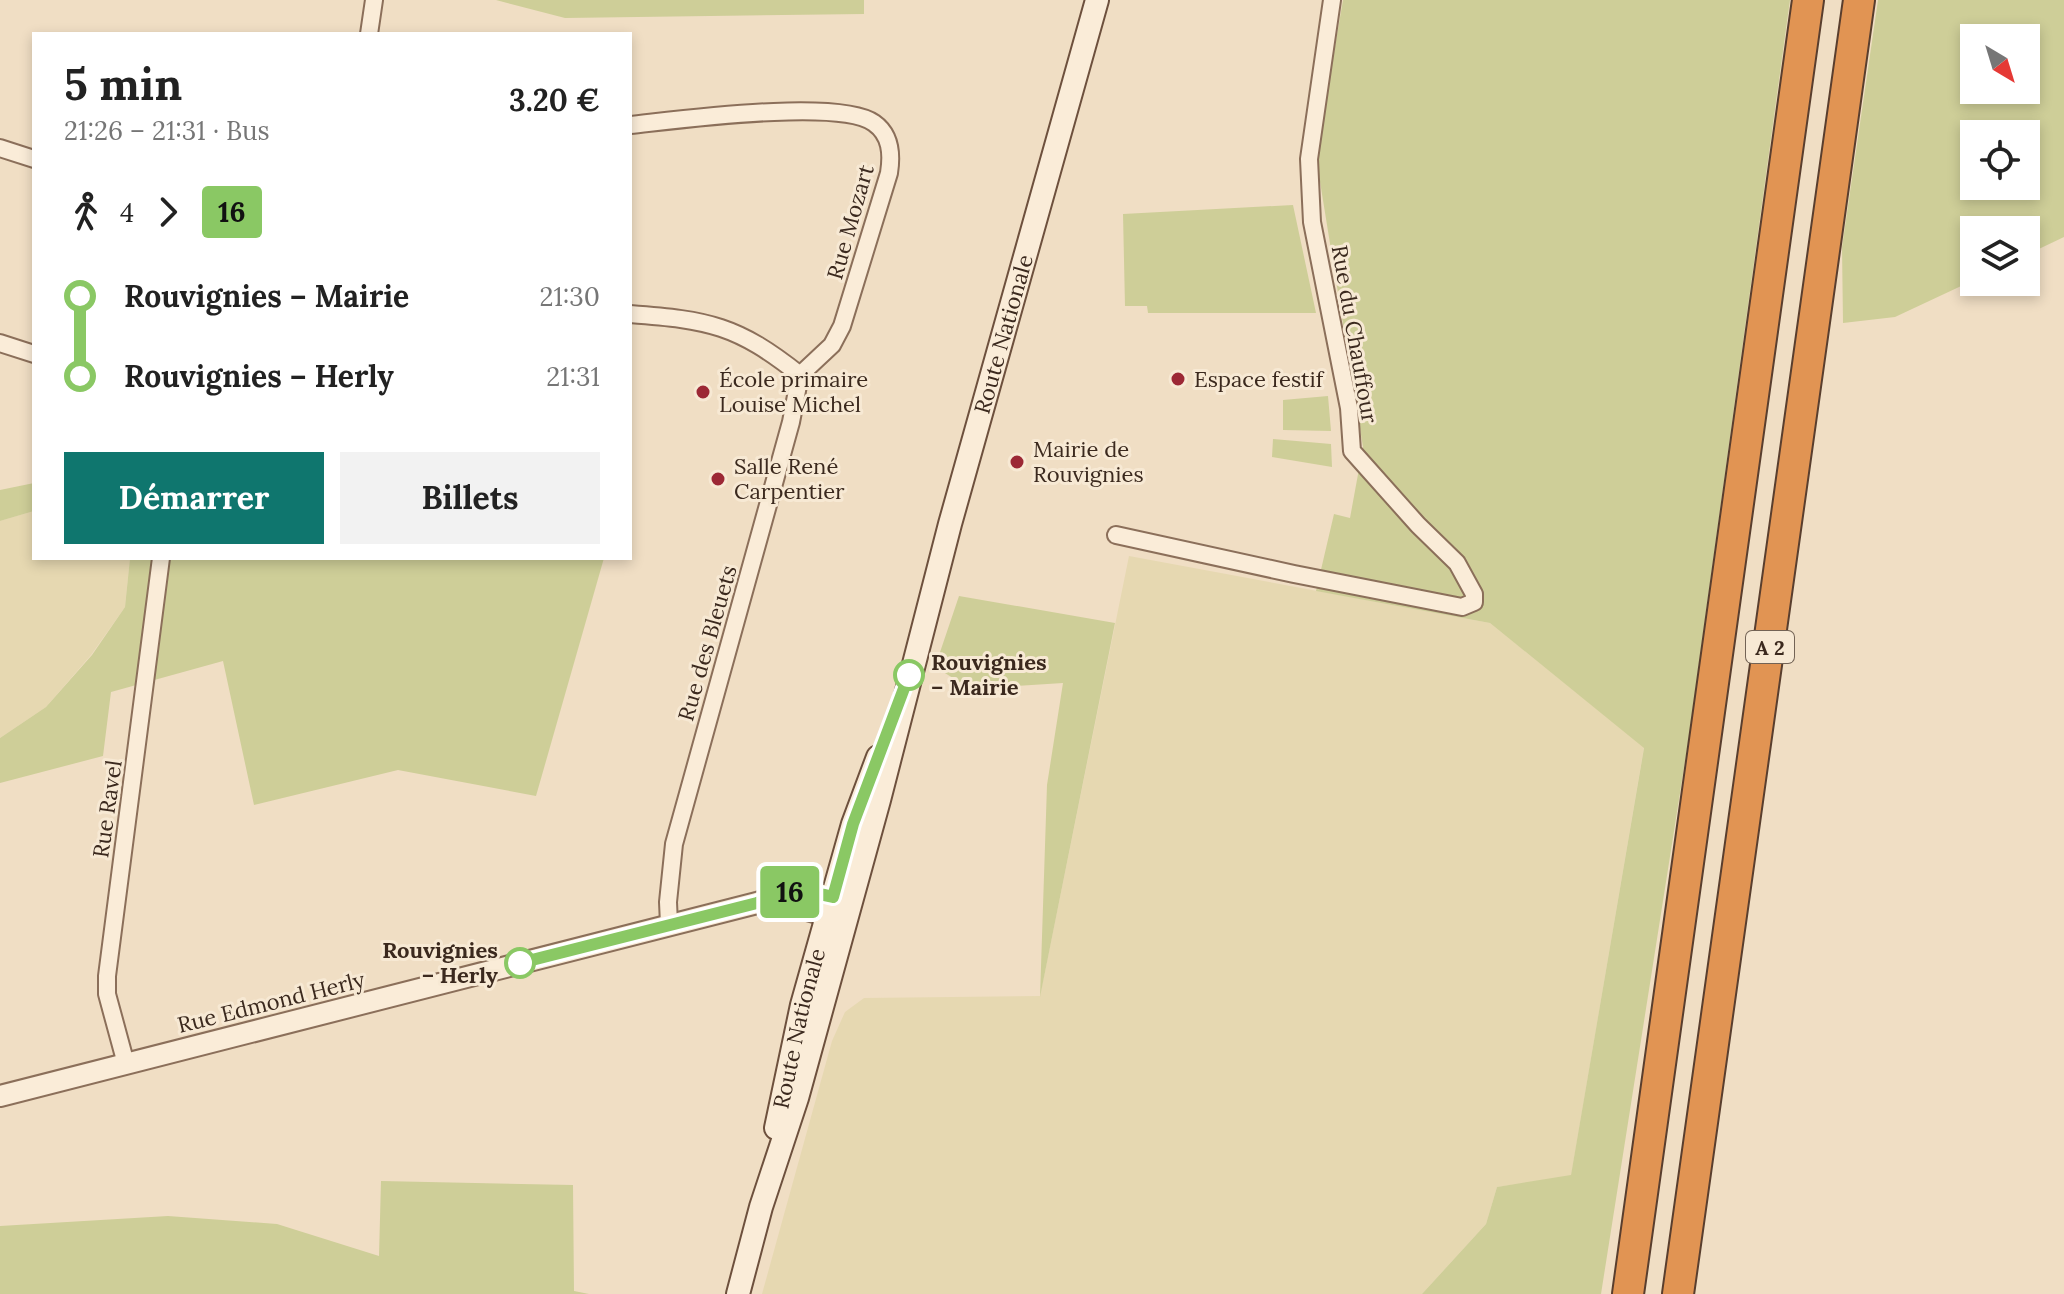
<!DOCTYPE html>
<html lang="fr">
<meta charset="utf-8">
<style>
:root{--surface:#fff;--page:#f2f2f2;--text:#222;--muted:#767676;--accent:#0f766e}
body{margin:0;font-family:Lora,serif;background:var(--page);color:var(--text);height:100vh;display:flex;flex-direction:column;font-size:30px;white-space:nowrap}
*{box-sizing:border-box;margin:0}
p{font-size:26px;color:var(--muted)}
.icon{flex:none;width:44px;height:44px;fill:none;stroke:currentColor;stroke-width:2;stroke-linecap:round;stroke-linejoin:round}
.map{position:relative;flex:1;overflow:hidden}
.details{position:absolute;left:32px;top:32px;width:600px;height:528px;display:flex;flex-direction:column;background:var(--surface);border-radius:0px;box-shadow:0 4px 12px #0003}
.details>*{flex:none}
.badge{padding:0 16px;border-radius:6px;font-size:28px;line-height:52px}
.needle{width:52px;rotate:142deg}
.controls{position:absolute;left:1960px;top:24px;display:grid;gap:16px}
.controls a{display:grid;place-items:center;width:80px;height:80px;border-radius:0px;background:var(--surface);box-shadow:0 4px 12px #0003;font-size:40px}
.map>.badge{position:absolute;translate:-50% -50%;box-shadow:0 0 0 4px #fff}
.legs{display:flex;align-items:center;gap:12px;height:88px;padding:0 32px;font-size:26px}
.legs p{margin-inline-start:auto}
.overview{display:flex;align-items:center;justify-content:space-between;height:136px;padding:0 32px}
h1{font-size:44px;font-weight:700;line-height:60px}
.cta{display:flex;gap:16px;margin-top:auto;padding:16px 32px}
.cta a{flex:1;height:92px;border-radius:0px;background:var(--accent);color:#fff;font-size:32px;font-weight:700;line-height:92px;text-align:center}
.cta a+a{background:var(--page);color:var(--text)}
ul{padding:0 32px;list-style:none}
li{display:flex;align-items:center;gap:28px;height:80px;font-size:30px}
li i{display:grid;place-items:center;width:12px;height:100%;margin:0 10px;background:currentColor}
li i::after{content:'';width:20px;height:20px;margin:-10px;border:6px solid;border-radius:50%;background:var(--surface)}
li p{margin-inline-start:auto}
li:first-child i{background:linear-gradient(#0000 50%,currentColor 0)}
li:last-child i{background:linear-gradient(currentColor 50%,#0000 0)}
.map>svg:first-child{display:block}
</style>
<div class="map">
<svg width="2064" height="1294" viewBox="0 0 2064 1294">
<rect width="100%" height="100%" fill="#f0dec4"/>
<path fill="#e6d8b1" d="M34 511V558H130L125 607 91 655 46 707 0 738V521Z
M1129 556 1490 623 1644 747 1571 1176 1497 1187 1486 1224 1422 1294H762L832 1041 845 1012 864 998 1040 996Z"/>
<path fill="#cece98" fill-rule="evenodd" d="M496 0H864V14L565 18Z
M1343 0H1790L1689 736 1601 1294H1422L1486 1224 1497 1187 1571 1175 1644 748 1490 623 1316 591 1334 514 1350 518 1363 447 1316 157Z
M1878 0H2064V237L2026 255V230H1974V280L1895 317 1843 323 1842 247ZM2026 38V90H1974V38ZM1974 134H2026V186H1974Z
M1293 205 1316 313H1148L1147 306H1125L1123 214Z
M1328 396 1331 431 1283 430V400Z
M1273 439 1331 444 1332 467 1272 457Z
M34 483V511L0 521V490Z
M130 558H604L536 796 398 770 254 805 223 661 111 692 103 756 0 783V738L46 707 92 655 125 607Z
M959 596 1115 623 1040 997 1047 785 1063 683 971 689 935 667Z
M381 1181 573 1185 574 1291 589 1294H0V1226L168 1216 277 1224 379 1256Z"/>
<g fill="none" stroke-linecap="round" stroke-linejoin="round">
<g stroke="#8b6f5a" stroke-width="20">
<path id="minor" d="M369 34 374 0
M630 125C678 120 839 98 874 123 891 135 892 154 889 173L842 326 832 345 800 375
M0 148 34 159
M630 314C709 320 737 325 800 375
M0 343 34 354
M1116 535 1294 574 1462 607 1474 602V594L1457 563 1418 525 1352 451 1349 408 1312 222 1309 159 1332 0
M669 924 668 902 674 844 791 422 800 375
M126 1064 107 994V976L161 558"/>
</g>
<g stroke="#8b6f5a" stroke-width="24">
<path id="tertiary" d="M769 903 786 904 842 920
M0 1096 757 903C798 888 807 891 849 901"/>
</g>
<g stroke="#6d503d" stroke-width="26">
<g id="secondary">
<path id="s1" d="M776 1128 802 1005 853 824 878 757"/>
<path id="s2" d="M738 1294 761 1207 797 1098 879 800 950 524 1097 0"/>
</g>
</g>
<g stroke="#593e2e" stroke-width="34">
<path id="motorway" d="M1628 1294 1808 0
M1678 1294 1859 0"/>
</g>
<use href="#minor" stroke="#faecd8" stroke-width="16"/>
<use href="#tertiary" stroke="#faecd8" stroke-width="20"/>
<use href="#secondary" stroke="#faecd8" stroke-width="22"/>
<use href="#motorway" stroke="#e19453" stroke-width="30"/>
</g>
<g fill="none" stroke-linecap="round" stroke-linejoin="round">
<g stroke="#fff" stroke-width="18">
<path id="line-1" d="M520 963 757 903C788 892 801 889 833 897L853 824 909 675"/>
</g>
<use href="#line-1" stroke="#8ac864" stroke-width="12"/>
</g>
<g fill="#9c2835" stroke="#f7e9d4" stroke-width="3">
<circle cx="1178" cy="379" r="8"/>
<circle cx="703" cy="392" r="8"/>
<circle cx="1017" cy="462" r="8"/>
<circle cx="718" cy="479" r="8"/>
</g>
<g fill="#fff" stroke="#8ac864" stroke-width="4">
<circle cx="909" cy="675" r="14"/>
<circle cx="520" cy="963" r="14"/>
</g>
<g text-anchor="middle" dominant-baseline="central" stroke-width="6" stroke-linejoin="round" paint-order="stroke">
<rect fill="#f7e9d4" stroke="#736355" stroke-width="2" x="1746" y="631" width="48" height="32" rx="6"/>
<g font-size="20" font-weight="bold" fill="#3b291e">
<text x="1770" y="647">A 2</text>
</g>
<g font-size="22" fill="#3b291e" stroke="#f7e9d4">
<text transform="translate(850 222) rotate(-74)">Rue Mozart</text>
<text transform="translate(1355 334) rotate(80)">Rue du Chauffour</text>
<text stroke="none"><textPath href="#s2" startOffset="996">Route Nationale</textPath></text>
<text transform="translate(707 643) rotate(-74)">Rue des Bleuets</text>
<text transform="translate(107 809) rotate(-82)">Rue Ravel</text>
<text transform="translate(271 1002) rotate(-14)">Rue Edmond Herly</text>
<text stroke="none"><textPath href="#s1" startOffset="102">Route Nationale</textPath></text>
</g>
<g font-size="22" fill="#3b291e" stroke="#f7e9d4" text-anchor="start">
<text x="719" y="379">École primaire<tspan x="719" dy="25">Louise Michel</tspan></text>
<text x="1194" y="379">Espace festif</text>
<text x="1033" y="449">Mairie de<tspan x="1033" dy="25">Rouvignies</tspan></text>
<text x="734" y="466">Salle René<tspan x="734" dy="25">Carpentier</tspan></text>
</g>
<g font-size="22" font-weight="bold" fill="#3b291e" stroke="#f7e9d4" text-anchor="start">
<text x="931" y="662">Rouvignies<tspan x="931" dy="25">– Mairie</tspan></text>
<text x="498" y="950" text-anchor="end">Rouvignies<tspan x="498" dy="25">– Herly</tspan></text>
</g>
</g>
</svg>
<div class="controls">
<a><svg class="needle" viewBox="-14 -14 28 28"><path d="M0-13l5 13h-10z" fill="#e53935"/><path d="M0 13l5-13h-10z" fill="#767676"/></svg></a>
<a><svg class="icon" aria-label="locate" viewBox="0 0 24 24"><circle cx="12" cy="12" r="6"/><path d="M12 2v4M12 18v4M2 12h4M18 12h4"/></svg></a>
<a><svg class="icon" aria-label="layers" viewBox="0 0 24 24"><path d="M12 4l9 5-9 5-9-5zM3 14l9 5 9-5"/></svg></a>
</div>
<b class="badge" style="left:790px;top:892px;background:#8ac864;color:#111">16</b>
<section class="details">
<div class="overview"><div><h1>5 min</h1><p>21:26 – 21:31 · Bus</p></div><b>3.20 €</b></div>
<div class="legs"><svg class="icon" aria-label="walk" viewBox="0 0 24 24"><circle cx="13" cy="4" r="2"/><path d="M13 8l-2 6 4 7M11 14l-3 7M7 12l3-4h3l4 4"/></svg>4<svg class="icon" aria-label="forward" viewBox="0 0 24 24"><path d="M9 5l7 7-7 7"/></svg><b class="badge" style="background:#8ac864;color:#111">16</b></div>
<ul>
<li><i style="color:#8ac864"></i><b>Rouvignies – Mairie</b><p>21:30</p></li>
<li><i style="color:#8ac864"></i><b>Rouvignies – Herly</b><p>21:31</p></li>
</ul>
<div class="cta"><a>Démarrer</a><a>Billets</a></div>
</section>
</div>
